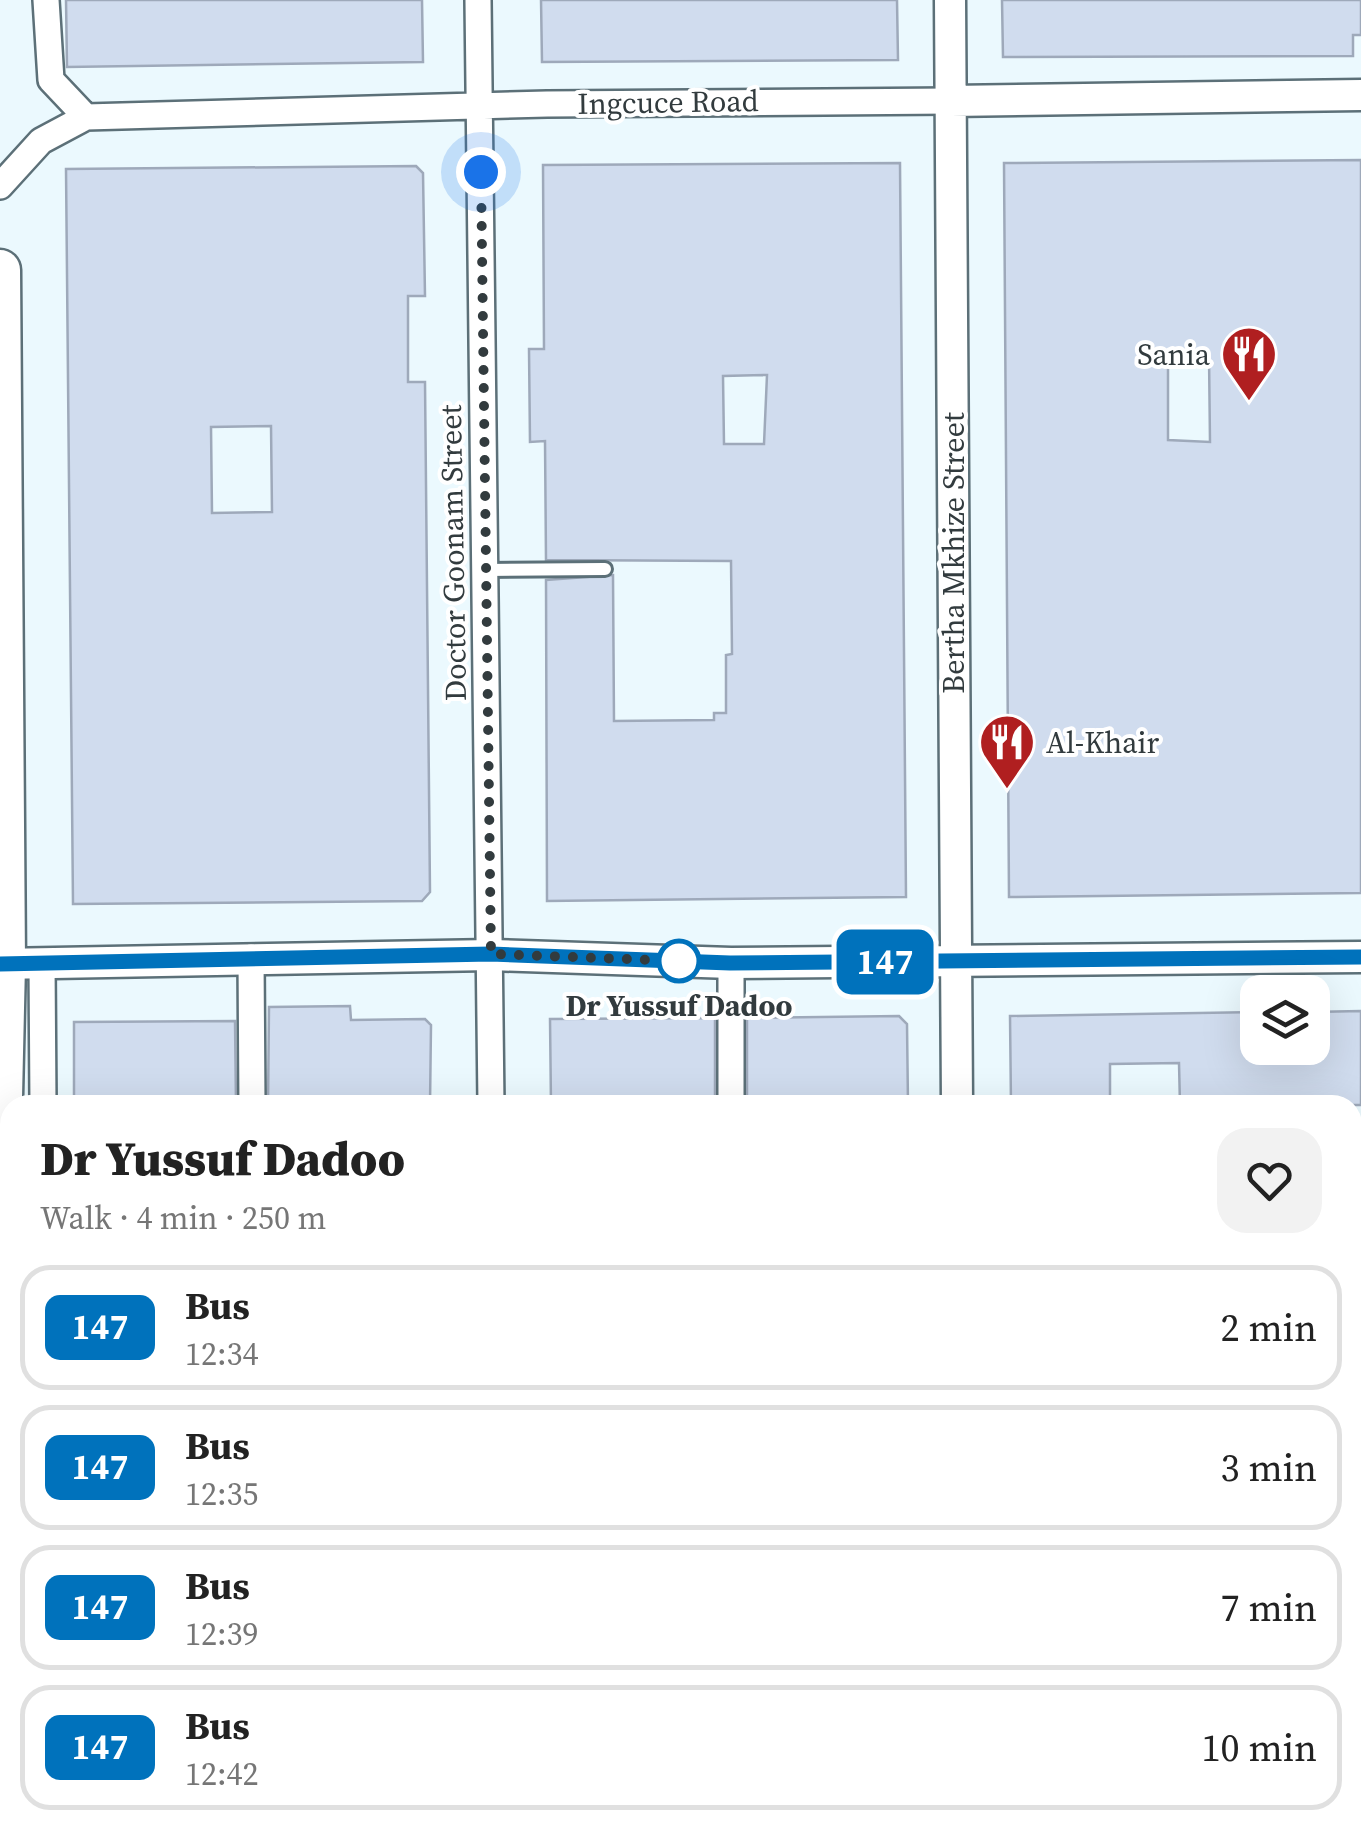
<!DOCTYPE html>
<meta charset="utf-8">
<style>
:root{--surface:#fff;--page:#f2f2f2;--text:#222;--muted:#767676;--line:#e0e0e0}
body{margin:0;font-family:"Source Serif 4",serif;background:var(--page);color:var(--text);height:100vh;display:flex;flex-direction:column;font-size:38px;white-space:nowrap}
*{box-sizing:border-box;margin:0}
p{font-size:32px;color:var(--muted)}
.icon{flex:none;width:55px;height:55px;fill:none;stroke:currentColor;stroke-width:2;stroke-linecap:round;stroke-linejoin:round}
.map{position:relative;flex:1;overflow:hidden}
.drawer{position:absolute;left:0px;top:1095px;width:1362px;height:752px;display:flex;flex-direction:column;background:var(--surface);border-radius:30px 30px 0 0;box-shadow:0 10px 40px #0002}
.drawer>*{flex:none}
.badge{padding:0 20px;border-radius:15px;font-size:35px;line-height:65px}
.tools{position:absolute;left:1240px;top:975px;display:grid;gap:20px}
.tools a{display:grid;place-items:center;width:90px;height:90px;border-radius:20px;background:var(--surface);box-shadow:0 10px 40px #0002;font-size:50px}
.you{position:absolute;width:50px;height:50px;margin:-25px;border:8px solid #fff;border-radius:50%;background:#1a73e8;box-shadow:0 0 0 15px #1a73e833}
.map>.badge{position:absolute;translate:-50% -50%;box-shadow:0 0 0 5px #fff}
.round{display:grid;place-items:center;flex:none;width:105px;height:105px;border-radius:30px;background:var(--page)}
.summary{display:flex;align-items:center;justify-content:space-between;height:170px;padding:0 40px}
h1{font-size:48px;font-weight:800;line-height:75px}
ul{padding:0;list-style:none}
li{display:flex;align-items:center;gap:30px;height:125px;margin:0 20px 15px;padding:0 20px;border:5px solid var(--line);border-radius:30px}
li div{flex:1}
li b{display:block;font-size:38px}
li em{font-style:normal}
li .badge{min-width:110px;font-weight:700;text-align:center}
.map>svg:first-child{display:block}
</style>
<div class="map">
<svg width="1361" height="1847" viewBox="0 0 1361 1847">
<rect width="100%" height="100%" fill="#ebf9fe"/>
<path fill="#d0dcee" stroke="#9ea9ba" stroke-width="2.5" fill-rule="evenodd" d="M66 0H422L423 62 67 67Z
M541 0H897L898 60 542 62Z
M1002 0H1361V35H1353V56L1003 57Z
M1361 160V893L1009 897 1004 163ZM1168 356H1209L1210 442 1168 440Z
M900 163 906 897 547 901 546 580 613 575 614 721 714 720V713H726V655L732 654 731 561 546 560 545 441 530 442 529 349H544L543 165ZM767 375 764 444H724L723 376Z
M416 166 423 173 425 296H408V382H425L430 892 422 901 73 904 66 169ZM271 426 272 512 212 513 211 427Z
M350 1006 351 1020 425 1019 431 1025 430 1105H268L269 1007Z
M1361 1011V1105H1180L1179 1063 1110 1064V1105H1011L1010 1016 1258 1012V1048H1312V1012Z
M899 1016 907 1024 908 1105H747V1018Z
M715 1018V1105H551L550 1019Z
M235 1021 236 1105H74V1022Z"/>
<g fill="none" stroke-linecap="round" stroke-linejoin="round">
<g stroke="#5c7078" stroke-width="18">
<path id="service" d="M486 570 605 569"/>
</g>
<g stroke="#5c7078" stroke-width="30">
<path id="minor" d="M46 0 51 80 86 117
M478 0 491 1105
M0 186 41 141 86 117 547 104 951 101
M251 957 252 1105
M42 963 43 1105
M731 963V1105
M1352 1691H1361
M522 1838 523 1847
M734 1838V1847
M466 1847V1838"/>
</g>
<g stroke="#5c7078" stroke-width="35">
<path id="tertiary" d="M950 0 957 1105
M951 101 1361 95
M0 964 491 955 731 963 1361 957
M965 1838V1847"/>
</g>
<g stroke="#5c7078" stroke-width="45">
<path id="trunk" d="M0 270 5 964 0 1185
M14 1838 16 1847"/>
</g>
<use href="#service" stroke="#fff" stroke-width="12"/>
<use href="#minor" stroke="#fff" stroke-width="25"/>
<use href="#tertiary" stroke="#fff" stroke-width="30"/>
<use href="#trunk" stroke="#fff" stroke-width="40"/>
<g stroke="#899498" stroke-width="11">
<path id="rail" d="M0 1445 10 1471
M0 1495 10 1519
M0 1531 10 1555
M0 1605 10 1625
M0 1641 10 1661
M0 1675 10 1696
M0 1756 10 1773
M48 1838 53 1847
M95 1838 102 1847
M123 1838 130 1847
M144 1838 152 1847
M183 1838 192 1847
M211 1838 220 1847
M232 1838 241 1847"/>
</g>
<use href="#rail" stroke="#fff" stroke-width="8" stroke-dasharray="22" stroke-linecap="butt"/>
<g stroke="#5c7078" stroke-width="45" stroke-linecap="butt">
<path id="trunk-bridge" d="M0 1750 10 1817"/>
</g>
<use href="#trunk-bridge" stroke="#fff" stroke-width="40"/>
</g>
<g fill="none" stroke-linecap="round" stroke-linejoin="round">
<g stroke="#fff" stroke-width="22">
<path id="line" d="M0 964 491 954 730 963 1361 957"/>
</g>
<use href="#line" stroke="#0072bc" stroke-width="15"/>
<path stroke="#323b3e" stroke-width="10" stroke-dasharray="0 18" d="M481 172 491 954 679 961"/>
</g>
<defs>
<g id="restaurant-pin" transform="scale(2.875)"><path d="M0 17L-7.5 6A9.5 9.5 0 1 1 7.5 6Z" fill="#b01f20" stroke="#fff"/><path d="M-5-6h1v4h1v-4h1v4h1v-4h1v5L-1.5 .5V6h-2V.5L-5-1ZM5-6V6H3V1.5H1.5Q1.5-4 5-6Z" fill="#fff"/></g>
</defs>
<g fill-rule="evenodd">
<use href="#restaurant-pin" x="1249" y="354"/>
<use href="#restaurant-pin" x="1007" y="742"/>
</g>
<circle fill="#fff" stroke="#0072bc" stroke-width="5" cx="679" cy="961" r="20"/>
<g text-anchor="middle" dominant-baseline="central" stroke-width="8" stroke-linejoin="round" paint-order="stroke">
<g font-size="30" fill="#323b3e" stroke="#fff">
<text transform="translate(668 102) rotate(-1)">Ingcuce Road</text>
<text transform="translate(453 553) rotate(-91)">Doctor Goonam Street</text>
<text transform="translate(953 553) rotate(-90)">Bertha Mkhize Street</text>
</g>
<g font-size="30" fill="#323b3e" stroke="#fff" text-anchor="end">
<text x="1210" y="354">Sania</text>
<text x="1046" y="742" text-anchor="start">Al-Khair</text>
</g>
<g font-size="30" font-weight="bold" fill="#323b3e" stroke="#fff">
<text x="679" y="1005">Dr Yussuf Dadoo</text>
</g>
</g>
</svg>
<div class="tools">
<a><svg class="icon" aria-label="layers" viewBox="0 0 24 24"><path d="M12 4l9 5-9 5-9-5zM3 14l9 5 9-5"/></svg></a>
</div>
<div class="you" style="left:481px;top:172px"></div>
<b class="badge" style="left:885px;top:962px;background:#0072bc;color:#fff">147</b>
<section class="drawer">
<div class="summary"><div><h1>Dr Yussuf Dadoo</h1><p>Walk · 4 min · 250 m</p></div><a class="round"><svg class="icon" aria-label="heart" viewBox="0 0 24 24"><path d="M12 20l-8-8c-3-5 5-10 8-4 3-6 11-1 8 4z"/></svg></a></div>
<ul>
<li><span class="badge" style="background:#0072bc;color:#fff">147</span><div><b>Bus</b><p>12:34</p></div><em>2 min</em></li>
<li><span class="badge" style="background:#0072bc;color:#fff">147</span><div><b>Bus</b><p>12:35</p></div><em>3 min</em></li>
<li><span class="badge" style="background:#0072bc;color:#fff">147</span><div><b>Bus</b><p>12:39</p></div><em>7 min</em></li>
<li><span class="badge" style="background:#0072bc;color:#fff">147</span><div><b>Bus</b><p>12:42</p></div><em>10 min</em></li>
</ul>
</section>
</div>
